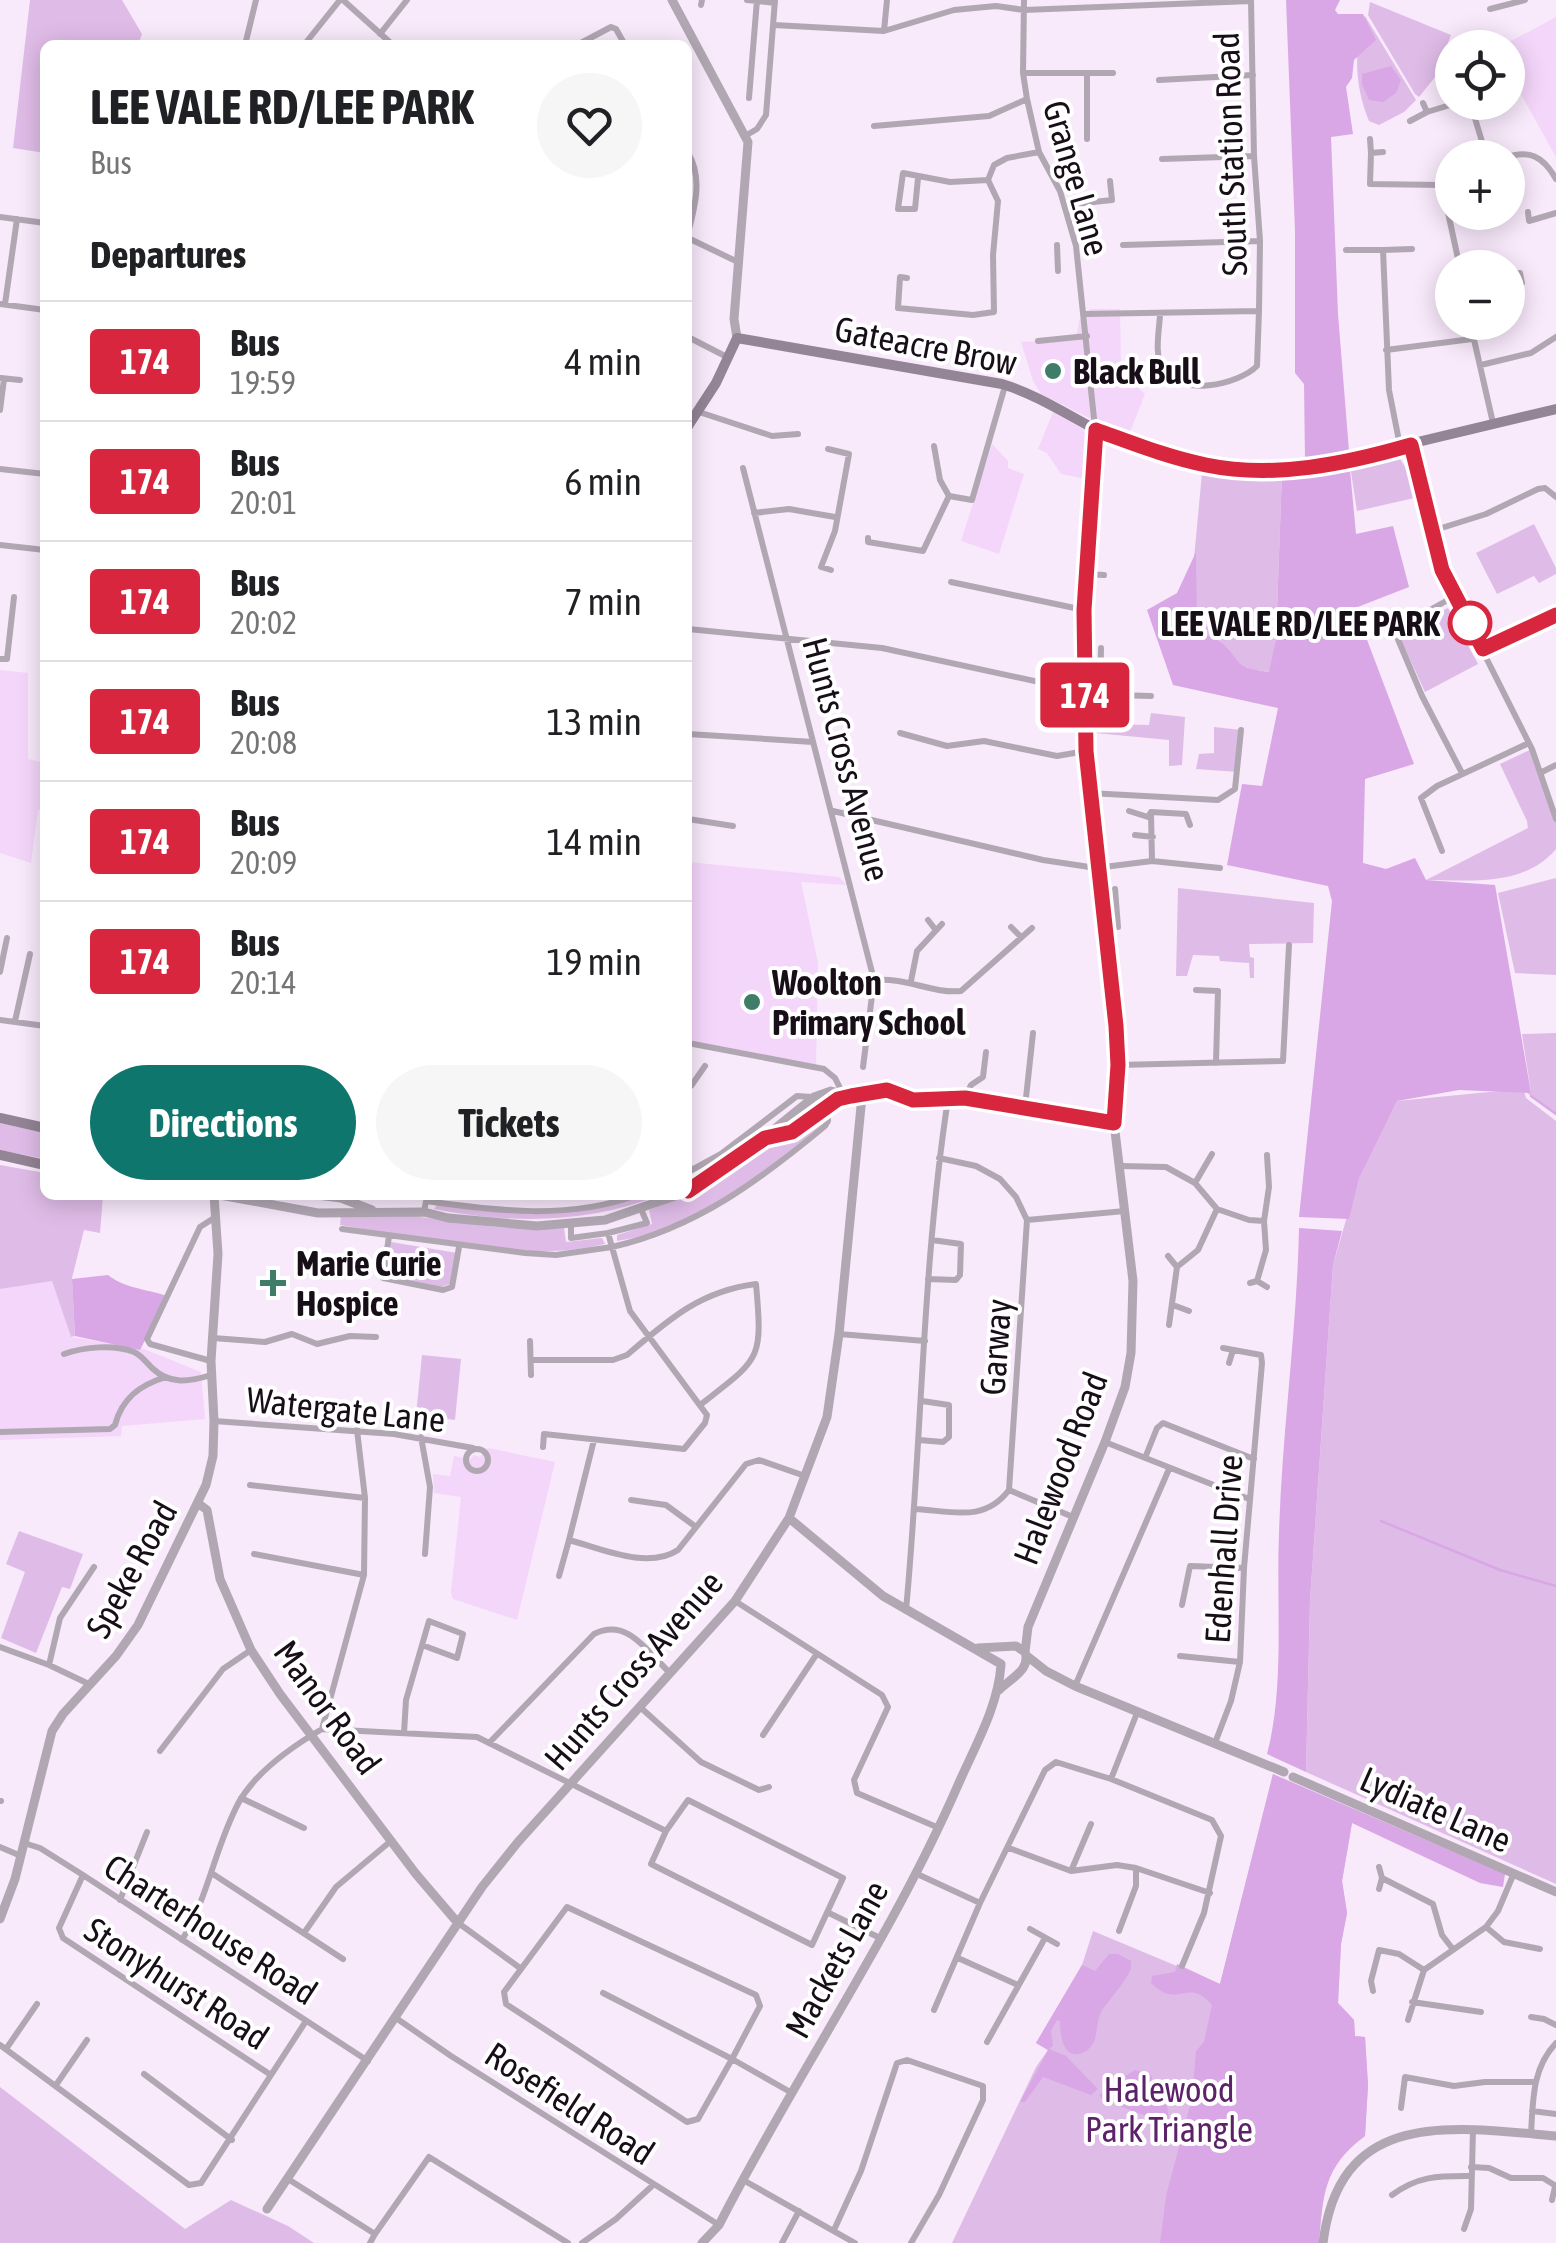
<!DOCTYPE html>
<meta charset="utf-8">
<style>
:root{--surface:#fff;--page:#f6f6f6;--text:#202124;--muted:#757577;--line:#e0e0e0;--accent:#0f766e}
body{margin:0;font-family:"Asap Condensed",sans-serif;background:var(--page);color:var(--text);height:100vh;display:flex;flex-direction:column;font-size:38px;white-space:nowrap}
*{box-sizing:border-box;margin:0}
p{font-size:32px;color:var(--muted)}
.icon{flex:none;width:55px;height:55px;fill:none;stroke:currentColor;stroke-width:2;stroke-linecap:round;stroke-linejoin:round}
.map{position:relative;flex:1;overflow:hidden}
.side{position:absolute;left:40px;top:40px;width:652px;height:1160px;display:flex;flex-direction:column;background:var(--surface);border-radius:15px;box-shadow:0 5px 25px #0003}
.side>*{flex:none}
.badge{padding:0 20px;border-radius:8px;font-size:35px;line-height:65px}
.controls{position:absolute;left:1435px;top:30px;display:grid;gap:20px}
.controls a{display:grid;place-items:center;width:90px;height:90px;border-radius:50%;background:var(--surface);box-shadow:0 5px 25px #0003;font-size:50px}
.map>.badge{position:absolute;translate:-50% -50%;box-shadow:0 0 0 5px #fff}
h2{padding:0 50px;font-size:38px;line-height:90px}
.round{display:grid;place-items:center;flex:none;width:105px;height:105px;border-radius:52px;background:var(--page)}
.summary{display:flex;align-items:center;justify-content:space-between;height:170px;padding:0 50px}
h1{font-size:48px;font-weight:700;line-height:75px}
.cta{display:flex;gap:20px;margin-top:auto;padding:20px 50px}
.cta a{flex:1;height:115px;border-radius:60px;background:var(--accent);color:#fff;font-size:40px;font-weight:700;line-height:115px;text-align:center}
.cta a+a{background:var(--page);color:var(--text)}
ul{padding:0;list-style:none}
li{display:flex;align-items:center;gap:30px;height:120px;padding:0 50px;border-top:2px solid var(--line)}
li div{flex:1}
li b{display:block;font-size:38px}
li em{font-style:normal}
li .badge{min-width:110px;font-weight:700;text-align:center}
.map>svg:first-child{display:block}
</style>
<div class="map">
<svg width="1556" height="2243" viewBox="0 0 1556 2243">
<rect width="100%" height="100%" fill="#f8e9fb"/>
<path fill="#f4d6fa" d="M1556 17V157L1508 71V48L1500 47Z
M1090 309H1120L1121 365 1125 376 1145 394 1128 437 1041 394 1033 381 1021 342 1076 339 1079 321Z
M1053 412 1083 429 1089 438 1086 479 1061 474 1047 453 1038 449Z
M992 444 1008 461V468L1024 474 999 554 961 541Z
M0 670 28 673V759L45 763V810H38L31 863 0 853Z
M688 862 839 877 847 885 801 882 818 963 816 1065 688 1041Z
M52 1280 71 1337 144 1349 201 1372 205 1419 122 1426 121 1436 0 1440V1289Z
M488 1448 555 1462 517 1620 453 1599 451 1592 461 1497 434 1493 433 1474 450 1476 454 1456 470 1459 474 1455 480 1457Z"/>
<path fill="#dfbce7" d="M30 0H122L142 34 138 45H45V153L13 148Z
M1370 2 1451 35 1435 77 1419 97 1415 94 1368 15Z
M1365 16 1416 100 1404 112 1379 125 1369 121C1355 87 1353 50 1365 16Z
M1394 449 1423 496 1357 511 1349 459Z
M1282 471 1276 639 1270 672C1231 667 1244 663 1221 642 1215 637 1204 635 1196 633L1192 580 1202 473Z
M1534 524 1556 568V574L1539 583 1534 576 1497 594 1476 553Z
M1448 608 1478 664 1425 692 1400 638 1403 628Z
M1151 713 1185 717 1182 765 1169 766V740L1085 732V720L1105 724 1149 725Z
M1214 727 1241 730 1238 772 1196 769 1199 754 1214 753Z
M1532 749 1556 816V849C1524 887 1471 880 1426 880L1528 828 1527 821 1500 764Z
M1556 878V975L1515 973 1498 893Z
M1178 888 1314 903 1313 943 1249 944 1250 957 1254 958V978H1250L1249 963 1220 961 1219 956 1193 955 1187 976H1176Z
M1556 1033V1114L1527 1093 1531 1092 1522 1034Z
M1499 1091H1524L1526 1098 1556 1121V1884L1306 1772 1310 1601 1333 1265C1341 1238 1349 1208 1358 1181 1366 1155 1385 1126 1397 1101Z
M819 1122 823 1124C764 1172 695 1230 617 1241V1235L652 1224 649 1210 688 1195 767 1141 778 1139 785 1145Z
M0 1123 45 1133V1159L0 1150Z
M0 1165 45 1173V1195H103L100 1233 84 1230 72 1278 75 1336 71 1337 52 1281 0 1289Z
M648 1195H661C586 1224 512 1224 434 1209L437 1205C511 1216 577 1218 648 1195Z
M341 1216H413L496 1227 564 1228 566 1242 602 1238 605 1244C520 1264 425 1239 340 1225Z
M391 1242 457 1253 450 1284 441 1287 389 1276 387 1272Z
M422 1355 461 1359 455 1420 416 1415Z
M19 1531 83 1554 70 1589 62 1587 36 1653 1 1638 25 1572 6 1564Z
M1273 1774 1352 1823 1342 1881 1347 1913 1341 1944 1338 2003 1354 2020 1355 2036 1365 2037 1368 2085 1365 2136C1323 2167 1323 2195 1319 2243H952L1036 2067 1048 2050 1036 2043 1082 1965 1093 1931 1220 1984Z
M0 2087 185 2229 231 2200 288 2226 314 2243H0Z"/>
<path fill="#d9a7e5" d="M1286 0H1340L1335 10 1338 14H1363L1376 40 1354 60 1352 78 1346 87 1353 134 1331 137 1338 314 1349 451 1305 460 1304 384 1295 373V231Z
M1391 66 1401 80 1396 93 1383 102 1369 100 1362 84V74Z
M1349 459 1356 534 1393 526 1409 587 1355 608 1414 764 1365 779 1363 863 1386 869 1415 858 1426 880 1495 885 1531 1093 1459 1090 1397 1101 1359 1178 1349 1219 1299 1217 1332 901 1328 886 1227 865 1242 784 1262 786 1278 708 1173 685 1147 610 1177 593 1196 552 1197 632C1204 635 1215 637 1221 642 1244 662 1231 667 1269 672L1276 639 1282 471Z
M1299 1228 1342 1231 1333 1265 1310 1601 1306 1772 1267 1754C1285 1686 1276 1604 1279 1533 1282 1431 1297 1330 1299 1228Z
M108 1275C124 1288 146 1289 167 1296L140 1350 75 1336 72 1279Z
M1273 1774 1505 1874 1503 1887 1480 1883 1352 1823 1342 1881 1347 1913 1341 1944 1338 2003 1354 2020 1355 2036 1365 2037 1368 2085 1365 2136C1323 2167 1323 2195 1319 2243H1160L1166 2196 1192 2098 1196 2051 1204 2042 1212 2005C1186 1976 1180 2011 1151 1983L1152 1976 1175 1972 1177 1964 1220 1984Z
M1109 1954H1118L1131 1961V1969C1124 1984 1112 1996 1103 2009 1093 2022 1102 2043 1084 2052 1063 2062 1060 2035 1060 2021L1057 2020 1051 2031 1053 2046 1049 2049 1066 2056 1098 2089 1091 2095 1043 2077 1025 2102H1020L1048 2050 1036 2043 1082 1965 1095 1971Z
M1135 2070 1151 2075 1153 2082 1165 2091 1169 2119 1161 2122 1102 2099 1099 2095 1107 2089C1121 2093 1136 2107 1149 2094 1142 2086 1130 2087 1125 2076Z"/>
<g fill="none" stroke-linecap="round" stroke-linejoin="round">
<path stroke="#d9a7e5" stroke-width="2.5" d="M1531 1096 1556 1114
M1381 1521 1500 1570 1556 1586"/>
<path stroke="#b1a7b3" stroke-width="6" d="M343 0 393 45
M747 0 775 3
M1024 0 1023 73 1027 99 1039 152 1060 191 1076 246 1095 428
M701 5 702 0
M1490 9 1525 0
M774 25 884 31 954 10 996 6 1024 10 1251 1
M884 31 887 0
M380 34 407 0
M245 45 256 0
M304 45 340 0
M577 45 611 27 616 29 625 45
M1023 73H1113
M1159 80 1253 75
M749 98 757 0
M1470 102 1487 158
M1423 103 1427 112 1460 102
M1410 121 1427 112
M874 126 989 116 1027 99
M745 136 757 129 766 115 775 0
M1087 139V75
M1370 139 1371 153
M1383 152 1371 153 1370 184 1442 185 1452 180
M688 153C703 177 695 207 688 233
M1504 158C1529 149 1543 156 1556 179
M1162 159 1254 156
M918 178 915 209H898L903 173 950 182 988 180 994 165 1007 158 1039 152
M1442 185 1460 268
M1066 205 1112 200 1110 181
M1528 212 1529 221 1556 213
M0 217 45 223
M688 238 740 263
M1057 245 1058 271
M1123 245 1260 241
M1346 250H1383L1389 390 1400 446
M1383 250 1412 249
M1508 274 1520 273 1522 283
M907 278 900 277 898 308 973 315 994 312 993 255 998 201 988 180
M0 304 45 310
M5 304 17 219
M1085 314 1259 311 1260 241 1254 156 1251 0
M1160 315C1159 332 1154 355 1163 370 1179 397 1238 385 1257 366L1259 311
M1470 322 1493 423
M688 337 727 357
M1038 341 1087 336
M1386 350 1472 339
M1481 365 1531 353 1556 337
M1 378 20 380
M0 410 4 379
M699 412 772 436 798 434
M1411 445 1442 570 1532 749 1556 819
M934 446 940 480 949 496
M828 449 849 454 835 531 821 567 831 570
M743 468 874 980 863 1067
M0 469 45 474
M754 513 789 509 835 517
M1432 531 1486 514 1538 489 1545 488 1556 497
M868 538V542L923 551 949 496 972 500 1005 386
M0 545 45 550
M1086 574 1104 575
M951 582 1084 610
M1455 596 1394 630 1422 696 1462 773
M688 629 882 648 1085 692
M1483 649 1556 614
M0 659H7L14 597
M1100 697 1101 648
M1085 702 1116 695 1151 696
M900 733 947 746 984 741 1057 756 1086 751
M688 734 813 742
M1542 772 1556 765
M1089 793 1218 800 1235 789 1241 730
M833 811 1043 860 1096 868 1152 861 1220 868
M1129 811 1148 817 1151 812 1186 814 1190 825
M1151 813 1152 861
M688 819 733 826
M1135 835 1153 837
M1442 851 1421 798 1437 786 1529 743
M1115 889 1118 927
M928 920 935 929
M1011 927 1021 937
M0 972 7 938
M874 980C907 977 932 994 961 991L1032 928
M911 981 917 951 942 924
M1196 990 1218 991 1216 1063
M0 1020 45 1026
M15 1021 30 954
M688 1043 824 1069 835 1078 842 1092
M1118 1065 1283 1061 1289 945
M688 1083 691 1086 705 1066
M965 1097 971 1085 983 1077 986 1052
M1025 1107 1033 1033
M1121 1166 1166 1167 1195 1183 1217 1209 1249 1220 1264 1221
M688 1172 721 1154 797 1096 812 1097
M1195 1183 1212 1154
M424 1212 426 1201C497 1211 569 1220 637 1195
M1027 1220 1125 1211
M571 1225V1238L608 1233 647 1223 641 1209
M342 1229 525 1253 556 1255 612 1247 608 1233
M389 1236 383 1278 443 1290 452 1287 459 1247
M1168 1256 1177 1267 1169 1325
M1177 1267 1198 1250 1217 1209
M928 1279 956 1280 960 1275 961 1244 932 1240
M1257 1281 1266 1250 1264 1221 1269 1187 1267 1155
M1250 1283 1257 1281 1267 1287
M1173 1305 1189 1311
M839 1334 925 1341
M213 1338 265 1342 292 1334 317 1344 350 1336 376 1337
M530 1341 531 1375
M64 1354C84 1347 114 1344 134 1352 141 1355 147 1363 152 1368 170 1385 189 1382 211 1375
M531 1360H613L627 1355C668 1320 700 1291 756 1284 763 1362 760 1358 700 1405
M211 1361 150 1344 147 1339 200 1227 214 1218
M1229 1363 1233 1350
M214 1421 394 1434 473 1448
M0 1432 110 1429 115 1425C122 1398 140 1385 166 1377
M421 1437 430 1487 425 1554
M594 1440 569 1540C602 1549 648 1570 678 1550L746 1464 759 1460 805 1476
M919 1440 943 1442 949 1437V1405L922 1401
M1105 1442 1249 1499
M543 1447 544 1434 684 1449 705 1423 707 1415 630 1311 612 1247C696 1228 760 1180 825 1126L828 1121 827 1108
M466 1460a11 11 0 1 1 22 0a11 11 0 1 1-22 0Z
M1145 1458 1157 1428 1163 1423 1254 1459
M250 1485 365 1498
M1009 1490 1073 1517
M631 1500 666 1505 696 1527
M916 1509C952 1511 984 1523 1009 1490L1027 1220 1016 1197 1000 1179 976 1166 939 1158
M254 1554 364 1575
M559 1576 569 1540
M735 1601 882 1695 888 1707 854 1780 857 1793 939 1828
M1182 1605 1190 1566 1244 1568
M906 1610C922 1440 922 1268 948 1099
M0 1647 49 1665 91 1685
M1180 1656 1240 1662
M49 1665 60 1618 94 1567
M1075 1686 1169 1469
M640 1707 701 1762 759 1790 769 1787
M322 1729 364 1575 365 1498 357 1430
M404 1733 406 1700 429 1621 463 1634 457 1658 422 1645
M763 1735 816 1655
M490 1742 594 1634C627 1617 647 1651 670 1673
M1215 1743 1231 1701 1240 1662 1244 1568 1262 1363 1261 1355 1223 1348
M160 1751 223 1669 251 1650
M1111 1779 1137 1713
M241 1798 304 1828
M688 1800 843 1878 812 1945 651 1864 666 1831Z
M0 1801H1
M24 1843 40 1848 83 1875 368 2061
M0 1847 21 1856
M1009 1848 1071 1871 1117 1865 1136 1868 1210 1893
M1071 1871 1091 1824
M915 1873 980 1903
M213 1874 343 1959
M83 1875 59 1928 63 1938 271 2075
M1382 1878 1433 1904 1442 1935 1452 1948
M1379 1889 1382 1878 1379 1867
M120 1900 147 1832
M829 1913 882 1939
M457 1922 520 1968
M1486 1927 1504 1942 1540 1949
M1030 1929 1057 1944
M1119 1931 1136 1886V1868
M304 1933 336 1887 392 1840
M182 1940C209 1896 215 1846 239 1802 256 1772 293 1746 322 1729L477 1737 666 1831
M958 1958 1018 1985
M1373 1991 1371 1981 1379 1950 1399 1954 1424 1970
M603 1993 732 2059 760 2006 756 1995 567 1907 504 1992 506 2004 687 2122 698 2119 732 2059 792 2093
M1412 2002 1481 2012
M934 2010 980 1903 1045 1770 1056 1762 1111 1779 1212 1820 1221 1836 1204 1913 1182 1966
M1531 2017 1544 2019 1556 2025
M396 2018 451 2056 719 2225
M1408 2020 1424 1970 1486 1927 1498 1911 1514 1873
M987 2042 1045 1938
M0 2045 189 2185 201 2183 306 2021
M6 2049 37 2004
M144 2074 232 2140
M56 2085 87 2040
M1401 2108 1405 2077 1454 2086 1485 2082H1535
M1532 2111 1556 2114
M1531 2134C1533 2101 1532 2068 1556 2043
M1471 2167 1489 2168 1511 2178H1543L1556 2186
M288 2179 375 2234 429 2157 568 2243
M743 2180 855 2243
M1392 2195C1419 2175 1440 2176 1471 2176
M1552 2200 1555 2187
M1464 2229 1471 2209 1473 2130
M834 2230 861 2171 897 2063 907 2060 983 2086V2100L939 2195 911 2243
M370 2243 375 2234
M582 2243 616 2219 652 2186
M782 2243 799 2211"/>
<path stroke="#b1a7b3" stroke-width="9" d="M672 0 748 142 734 319 737 338
M765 1138 792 1133 838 1099 887 1090 913 1100 965 1097 1114 1123
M688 1191 731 1164 814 1097 831 1091 851 1096
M220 1195 318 1213 424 1212 448 1218 537 1226 605 1220 678 1195
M317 1195 341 1198 372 1210
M199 1504 207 1510 220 1579 251 1650 280 1694 416 1874 457 1922
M789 1518 883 1596 1001 1664
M978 1648 1016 1646 1025 1652C1031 1670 1011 1678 999 1690
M1025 1652 1028 1627 1105 1442 1125 1387 1131 1353 1133 1281 1114 1123 1118 1065 1115 1026 1086 751 1084 610 1095 430
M1027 1656 1046 1671 1075 1686 1284 1772
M1293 1777 1556 1892
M0 1919 15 1879 52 1731 63 1714 116 1656 138 1625 206 1485 213 1456 214 1421 211 1361 218 1254 214 1195
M267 2209 482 1887 518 1842 735 1601 789 1518 827 1417 839 1334 862 1096
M702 2243 719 2225C795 2076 891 1939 958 1785 975 1746 998 1707 1001 1665
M1323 2243C1340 2107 1452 2127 1556 2136"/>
<path stroke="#938496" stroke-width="10" d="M688 426 716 383 737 338 1002 384C1035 394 1063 412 1093 428 1157 463 1249 479 1320 465
M1330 463 1556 409
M0 1118 45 1128
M0 1155 45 1165"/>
</g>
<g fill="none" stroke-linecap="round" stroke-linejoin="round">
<g stroke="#fff" stroke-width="22">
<path id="line" d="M688 1191 765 1138 792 1132 838 1099 851 1096 887 1090 913 1100 965 1098 1114 1123 1118 1065 1116 1026 1086 751 1084 610 1096 430C1132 443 1167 457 1206 465 1274 479 1345 464 1411 445L1442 570 1483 649 1556 615"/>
</g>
<use href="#line" stroke="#d7263d" stroke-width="15"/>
</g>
<g fill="#3f7d69" stroke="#fff" stroke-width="4">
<circle cx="1053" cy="371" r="10"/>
<circle cx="752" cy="1002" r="10"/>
<path d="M268 1268h10v10h10v10h-10v10h-10v-10h-10v-10h10z"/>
</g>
<circle fill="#fff" stroke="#d7263d" stroke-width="5" cx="1470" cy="623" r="20"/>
<g text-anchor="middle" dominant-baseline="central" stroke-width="8" stroke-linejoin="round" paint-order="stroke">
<g font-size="35" fill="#170e18" stroke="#fff">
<text transform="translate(1230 154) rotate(-92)">South Station Road</text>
<text transform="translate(1077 178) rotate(74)">Grange Lane</text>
<text transform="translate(926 345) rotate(11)">Gateacre Brow</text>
<text transform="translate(847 759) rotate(75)">Hunts Cross Avenue</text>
<text transform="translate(995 1347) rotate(-86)">Garway</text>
<text transform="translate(346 1409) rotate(6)">Watergate Lane</text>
<text transform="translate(1060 1468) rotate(-69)">Halewood Road</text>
<text transform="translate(1223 1549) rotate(-86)">Edenhall Drive</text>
<text transform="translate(131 1569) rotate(-61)">Speke Road</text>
<text transform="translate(633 1670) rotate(-49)">Hunts Cross Avenue</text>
<text transform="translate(328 1707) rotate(54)">Manor Road</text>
<text transform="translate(1436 1809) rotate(24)">Lydiate Lane</text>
<text transform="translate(211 1929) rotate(33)">Charterhouse Road</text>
<text transform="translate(836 1959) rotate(-61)">Mackets Lane</text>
<text transform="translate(177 1983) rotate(33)">Stonyhurst Road</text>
<text transform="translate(570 2103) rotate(33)">Rosefield Road</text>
</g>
<g font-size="35" font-weight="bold" fill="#170e18" stroke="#fff" text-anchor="start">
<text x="1073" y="371">Black Bull</text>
<text x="772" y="982">Woolton<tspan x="772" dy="40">Primary School</tspan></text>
<text x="296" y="1263">Marie Curie<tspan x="296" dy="40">Hospice</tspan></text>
</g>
<g font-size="35" font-weight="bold" fill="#170e18" stroke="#fff" text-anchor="end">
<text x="1440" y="623">LEE VALE RD/LEE PARK</text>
</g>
<g font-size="35" fill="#5d216a" stroke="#fff">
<text x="1169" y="2089">Halewood<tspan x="1169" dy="40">Park Triangle</tspan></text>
</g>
</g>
</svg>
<div class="controls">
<a><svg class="icon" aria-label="locate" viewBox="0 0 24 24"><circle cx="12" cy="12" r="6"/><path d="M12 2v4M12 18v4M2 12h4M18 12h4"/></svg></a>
<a>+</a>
<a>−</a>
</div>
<b class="badge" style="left:1085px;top:695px;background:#d7263d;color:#fff">174</b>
<section class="side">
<div class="summary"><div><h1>LEE VALE RD/LEE PARK</h1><p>Bus</p></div><a class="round"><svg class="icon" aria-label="heart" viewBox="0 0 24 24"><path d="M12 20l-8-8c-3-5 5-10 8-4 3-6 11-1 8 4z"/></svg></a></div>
<h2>Departures</h2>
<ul>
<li><span class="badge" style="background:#d7263d;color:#fff">174</span><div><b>Bus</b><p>19:59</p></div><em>4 min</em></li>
<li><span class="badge" style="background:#d7263d;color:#fff">174</span><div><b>Bus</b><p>20:01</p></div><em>6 min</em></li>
<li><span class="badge" style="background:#d7263d;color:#fff">174</span><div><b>Bus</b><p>20:02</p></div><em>7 min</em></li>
<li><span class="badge" style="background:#d7263d;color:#fff">174</span><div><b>Bus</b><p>20:08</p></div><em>13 min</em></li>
<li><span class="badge" style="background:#d7263d;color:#fff">174</span><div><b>Bus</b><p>20:09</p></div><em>14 min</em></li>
<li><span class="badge" style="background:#d7263d;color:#fff">174</span><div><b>Bus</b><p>20:14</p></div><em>19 min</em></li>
</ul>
<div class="cta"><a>Directions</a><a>Tickets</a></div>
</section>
</div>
